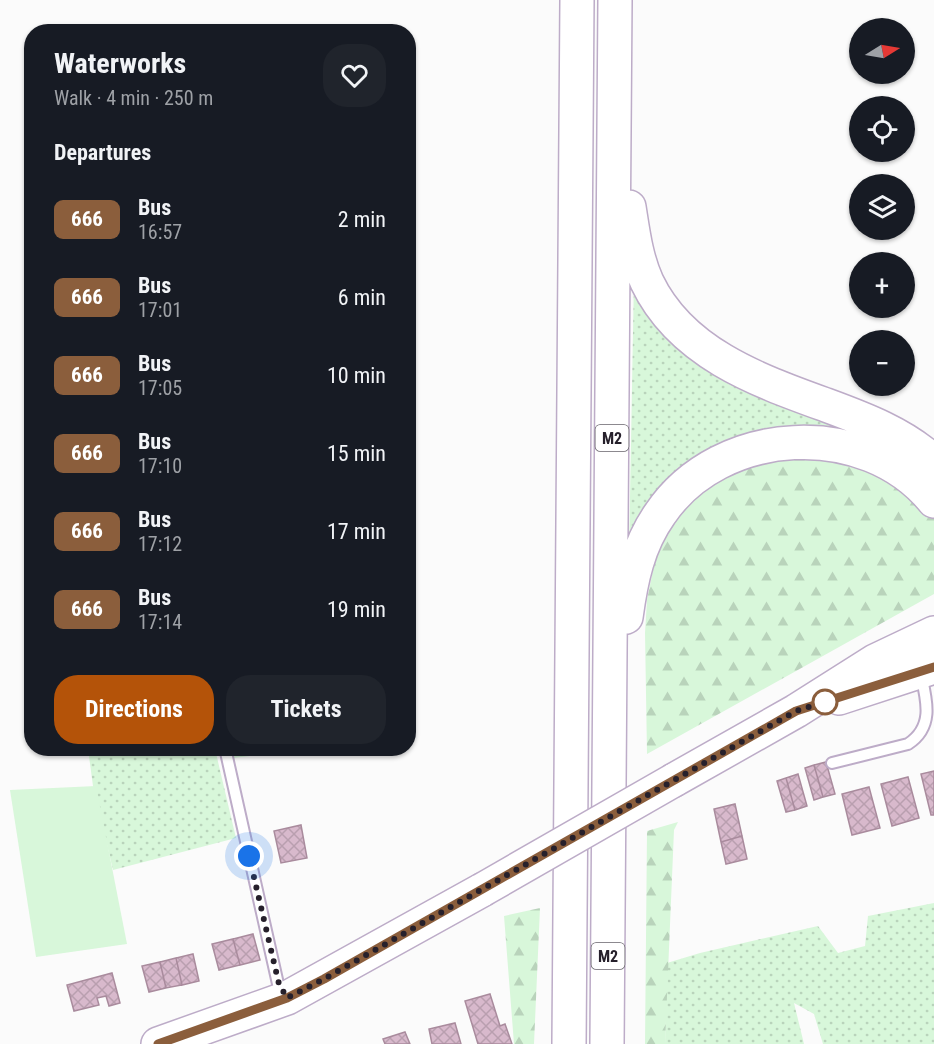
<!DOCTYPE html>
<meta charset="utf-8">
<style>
:root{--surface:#171b24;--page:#20242c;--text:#f1f3f6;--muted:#9ea1a6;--accent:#b45309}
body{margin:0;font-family:"Roboto Condensed",sans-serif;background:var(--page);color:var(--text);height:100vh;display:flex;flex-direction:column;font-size:22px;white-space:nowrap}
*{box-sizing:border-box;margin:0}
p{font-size:20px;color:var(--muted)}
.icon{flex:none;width:33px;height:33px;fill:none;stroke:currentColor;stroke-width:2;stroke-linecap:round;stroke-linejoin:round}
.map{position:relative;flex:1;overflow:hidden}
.details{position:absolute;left:24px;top:24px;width:392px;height:732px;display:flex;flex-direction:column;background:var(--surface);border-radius:24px;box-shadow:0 2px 4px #0004}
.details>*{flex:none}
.badge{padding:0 12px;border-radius:9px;font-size:21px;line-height:39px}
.needle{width:39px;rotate:79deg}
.controls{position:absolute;left:849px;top:18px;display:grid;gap:12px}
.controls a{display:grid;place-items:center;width:66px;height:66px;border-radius:50%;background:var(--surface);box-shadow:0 2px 4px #0004;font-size:30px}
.you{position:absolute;width:30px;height:30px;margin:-15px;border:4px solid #fff;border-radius:50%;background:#1a73e8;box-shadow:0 0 0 9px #1a73e833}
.map>.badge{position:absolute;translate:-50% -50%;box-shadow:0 0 0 3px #fff}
h2{padding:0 30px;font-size:22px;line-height:54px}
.round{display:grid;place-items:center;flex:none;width:63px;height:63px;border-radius:24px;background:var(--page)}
.head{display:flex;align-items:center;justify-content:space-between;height:102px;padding:0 30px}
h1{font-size:28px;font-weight:700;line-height:45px}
.cta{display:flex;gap:12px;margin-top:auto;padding:12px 30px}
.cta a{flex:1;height:69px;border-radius:24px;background:var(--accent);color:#fff;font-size:24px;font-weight:700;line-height:69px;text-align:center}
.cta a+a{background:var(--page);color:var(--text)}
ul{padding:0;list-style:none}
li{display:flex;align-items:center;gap:18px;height:78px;padding:0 30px}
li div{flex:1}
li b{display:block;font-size:22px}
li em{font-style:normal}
li .badge{min-width:66px;font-weight:700;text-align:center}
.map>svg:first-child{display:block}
</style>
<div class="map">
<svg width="934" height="1044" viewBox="0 0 934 1044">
<defs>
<pattern id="grass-dots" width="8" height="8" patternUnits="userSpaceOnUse" patternTransform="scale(1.5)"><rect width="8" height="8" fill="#d8f7da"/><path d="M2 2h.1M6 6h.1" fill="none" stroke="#b9d3bb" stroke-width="1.8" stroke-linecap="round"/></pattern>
<pattern id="forest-firs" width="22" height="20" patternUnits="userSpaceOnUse" patternTransform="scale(1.5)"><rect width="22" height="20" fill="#d8f7da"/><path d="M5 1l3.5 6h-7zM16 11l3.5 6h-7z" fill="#b9d3bb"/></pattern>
<pattern id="building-cross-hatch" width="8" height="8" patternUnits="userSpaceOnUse" patternTransform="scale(1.5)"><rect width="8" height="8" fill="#d8b9cc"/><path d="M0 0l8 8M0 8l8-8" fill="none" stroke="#b99faf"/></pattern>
</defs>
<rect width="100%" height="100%" fill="#fbfbfb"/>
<path fill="url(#grass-dots)" d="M634 276 644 297 882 443 629 553Z
M88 749H215L236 838 113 870 93 786Z
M231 749V748L310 749 233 758Z
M934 903V1044H823L814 1014 794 1003 804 1044H665L667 963 700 953 818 926 838 953 865 946 868 916Z"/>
<path fill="url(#forest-firs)" d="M830 449 934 504V594L647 754 645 633 647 600 658 545 670 520 726 463Z
M678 822 674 830 665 1044H645L647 831Z
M540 908 534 1044H514L504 916Z"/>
<path fill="#d8f7da" d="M96 786 127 944 36 957 10 790Z"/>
<path fill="url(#building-cross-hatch)" stroke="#a98b9d" stroke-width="1.5" d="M826 762 835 794 823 797 814 765Z
M814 765 823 797 814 800 805 768Z
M934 771V815H931L921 774Z
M798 774 807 806 795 810 786 778Z
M908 777 919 818 892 826 881 784Z
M786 778 795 810 786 812 777 781Z
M869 787 880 828 852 835 842 794Z
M735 804 742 836 721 842 714 809Z
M301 825 307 858 281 863 274 831Z
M742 836 747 859 726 864 721 842Z
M253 934 260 960 240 965 233 939Z
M233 939 240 965 219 970 212 944Z
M193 954 199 981 182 985 176 958Z
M176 958 182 985 166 988 160 962Z
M160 962 166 988 149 992 142 966Z
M112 973 120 1003 109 1006 106 996 97 998 99 1005 74 1011 67 985Z
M490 994 500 1026 505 1024 512 1044H478L465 1001Z
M455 1023 461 1044H432L429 1029Z
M405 1032 410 1044H385L383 1039Z"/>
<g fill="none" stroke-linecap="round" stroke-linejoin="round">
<g stroke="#bdacc8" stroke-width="14">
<path id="service" d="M225 748 278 984 285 995
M832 763 908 744C934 727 927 701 921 675"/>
</g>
<g stroke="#bdacc8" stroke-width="36">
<path id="primary" d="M839 698 934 667
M674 780 796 711 875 661 934 633
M158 1044 287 998 482 890"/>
</g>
<g stroke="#bdacc8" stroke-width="36">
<path id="motorway" d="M629 207C633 232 636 258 647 282 681 353 757 380 826 405 864 419 904 434 934 462
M626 617C631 580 638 545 660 514 720 425 866 417 934 501
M569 1044 577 0
M607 1044 615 0"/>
</g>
<use href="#service" stroke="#fff" stroke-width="10"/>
<use href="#primary" stroke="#fff" stroke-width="33"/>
<use href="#motorway" stroke="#fff" stroke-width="33"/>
<g stroke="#bdacc8" stroke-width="36" stroke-linecap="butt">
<path id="primary-bridge" d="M482 890 674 780"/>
</g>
<use href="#primary-bridge" stroke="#fff" stroke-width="33"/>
</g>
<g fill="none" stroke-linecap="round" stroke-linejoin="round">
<g stroke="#fff" stroke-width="14">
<path id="line" d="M158 1044 287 998 324 979 796 711 934 667"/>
</g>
<use href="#line" stroke="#8b5e3c" stroke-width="9"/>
<path stroke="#26202b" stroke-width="6" stroke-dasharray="0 10.8" d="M249 856 279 984 287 998 324 979 796 711 825 702"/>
</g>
<circle fill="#fff" stroke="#8b5e3c" stroke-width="3" cx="825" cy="702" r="12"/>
<g text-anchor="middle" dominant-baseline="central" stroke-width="6" stroke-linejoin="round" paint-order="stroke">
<g fill="#fff" stroke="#67636b" stroke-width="1.5">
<rect x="595.5" y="425" width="33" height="26" rx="4.5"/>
<rect x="591.5" y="943" width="33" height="26" rx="4.5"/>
</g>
<g font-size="16" font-weight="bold" fill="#26202b">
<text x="612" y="438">M2</text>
<text x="608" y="956">M2</text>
</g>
</g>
</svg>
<div class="controls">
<a><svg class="needle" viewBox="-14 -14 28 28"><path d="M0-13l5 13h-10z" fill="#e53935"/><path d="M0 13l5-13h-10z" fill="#9ea1a6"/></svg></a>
<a><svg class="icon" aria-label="locate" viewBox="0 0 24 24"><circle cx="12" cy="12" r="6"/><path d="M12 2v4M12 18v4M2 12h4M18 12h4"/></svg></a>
<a><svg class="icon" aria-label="layers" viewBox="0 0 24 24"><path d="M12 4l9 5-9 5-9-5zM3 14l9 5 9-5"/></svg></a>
<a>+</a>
<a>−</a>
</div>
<div class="you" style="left:249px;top:856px"></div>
<section class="details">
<div class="head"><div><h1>Waterworks</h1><p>Walk · 4 min · 250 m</p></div><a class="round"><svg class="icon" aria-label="heart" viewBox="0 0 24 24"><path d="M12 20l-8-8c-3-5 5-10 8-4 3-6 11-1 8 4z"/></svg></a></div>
<h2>Departures</h2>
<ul>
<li><span class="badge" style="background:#8b5e3c;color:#fff">666</span><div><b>Bus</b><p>16:57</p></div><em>2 min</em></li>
<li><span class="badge" style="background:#8b5e3c;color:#fff">666</span><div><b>Bus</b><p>17:01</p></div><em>6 min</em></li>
<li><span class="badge" style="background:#8b5e3c;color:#fff">666</span><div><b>Bus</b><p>17:05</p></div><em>10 min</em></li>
<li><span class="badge" style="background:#8b5e3c;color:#fff">666</span><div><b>Bus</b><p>17:10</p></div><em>15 min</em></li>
<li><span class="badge" style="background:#8b5e3c;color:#fff">666</span><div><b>Bus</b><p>17:12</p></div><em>17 min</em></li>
<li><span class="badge" style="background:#8b5e3c;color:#fff">666</span><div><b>Bus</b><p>17:14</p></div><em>19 min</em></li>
</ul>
<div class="cta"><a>Directions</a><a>Tickets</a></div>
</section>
</div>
